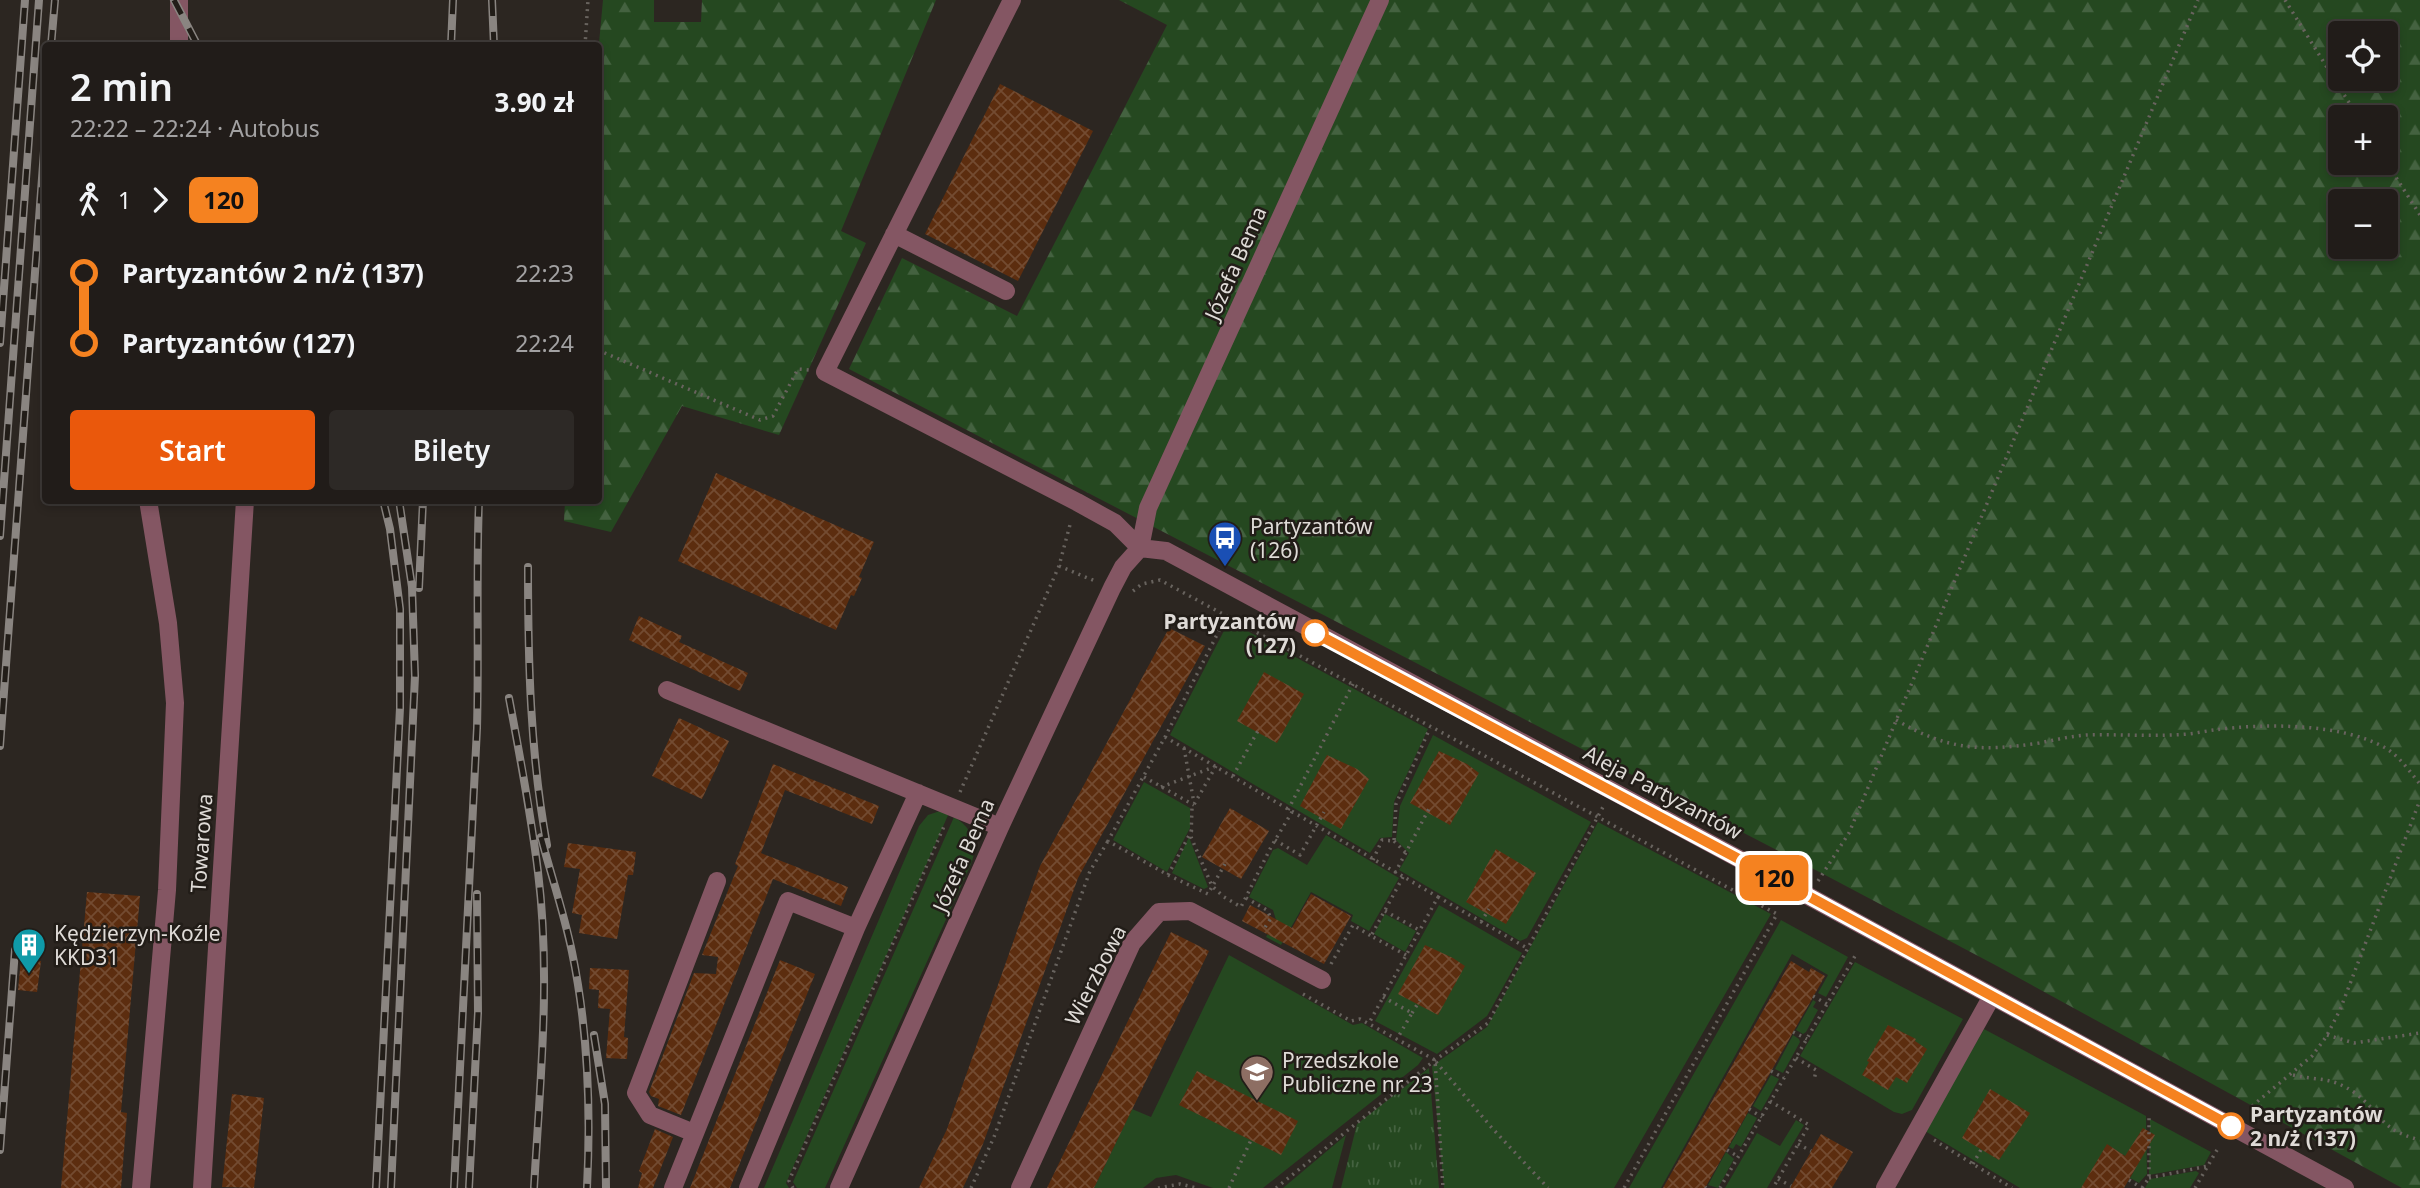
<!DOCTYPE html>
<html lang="pl">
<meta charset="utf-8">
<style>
:root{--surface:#211c19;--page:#2d2926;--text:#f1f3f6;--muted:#a2a1a2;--line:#3e3a38;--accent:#ea580c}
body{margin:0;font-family:"Noto Sans",sans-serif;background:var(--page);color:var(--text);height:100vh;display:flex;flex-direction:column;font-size:26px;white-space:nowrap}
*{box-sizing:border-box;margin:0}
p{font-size:23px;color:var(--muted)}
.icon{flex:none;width:38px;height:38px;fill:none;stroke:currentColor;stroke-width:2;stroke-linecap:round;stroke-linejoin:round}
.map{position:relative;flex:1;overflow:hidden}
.details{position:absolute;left:42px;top:42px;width:560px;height:462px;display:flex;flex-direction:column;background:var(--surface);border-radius:7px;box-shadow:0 4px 10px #0003,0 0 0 2px var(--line)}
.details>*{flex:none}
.badge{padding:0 14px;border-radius:10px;font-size:24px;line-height:46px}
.tools{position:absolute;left:2328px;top:21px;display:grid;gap:14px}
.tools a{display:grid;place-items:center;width:70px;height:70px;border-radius:7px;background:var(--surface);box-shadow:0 4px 10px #0003,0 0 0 2px var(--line);font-size:35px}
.map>.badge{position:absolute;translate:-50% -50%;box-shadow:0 0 0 4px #fff}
.legs{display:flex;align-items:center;gap:10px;height:77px;padding:0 28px;font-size:23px}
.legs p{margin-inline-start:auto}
.overview{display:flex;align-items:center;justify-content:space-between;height:119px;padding:0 28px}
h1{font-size:38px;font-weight:600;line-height:52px}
.action{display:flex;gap:14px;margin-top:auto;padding:14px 28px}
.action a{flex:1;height:80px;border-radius:7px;background:var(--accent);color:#fff;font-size:28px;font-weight:600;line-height:80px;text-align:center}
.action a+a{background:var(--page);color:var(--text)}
ul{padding:0 28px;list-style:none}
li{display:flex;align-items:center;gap:24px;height:70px;font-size:26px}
li i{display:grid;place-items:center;width:10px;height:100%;margin:0 9px;background:currentColor}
li i::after{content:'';width:18px;height:18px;margin:-9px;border:5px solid;border-radius:50%;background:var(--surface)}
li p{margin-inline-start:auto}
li:first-child i{background:linear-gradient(#0000 50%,currentColor 0)}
li:last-child i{background:linear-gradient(currentColor 50%,#0000 0)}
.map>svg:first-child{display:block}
</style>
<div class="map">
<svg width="2420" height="1188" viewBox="0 0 2420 1188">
<defs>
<pattern id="forest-firs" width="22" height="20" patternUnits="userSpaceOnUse" patternTransform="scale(1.75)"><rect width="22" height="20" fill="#254820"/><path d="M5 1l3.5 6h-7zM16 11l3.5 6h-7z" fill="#446240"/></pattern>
<pattern id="park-tufts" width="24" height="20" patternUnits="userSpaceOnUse" patternTransform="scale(1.75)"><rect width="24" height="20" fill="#254820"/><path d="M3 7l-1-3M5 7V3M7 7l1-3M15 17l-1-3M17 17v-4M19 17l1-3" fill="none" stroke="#446240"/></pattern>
<pattern id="building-cross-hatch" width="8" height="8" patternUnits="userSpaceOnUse" patternTransform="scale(1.75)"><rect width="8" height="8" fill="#5c2d0f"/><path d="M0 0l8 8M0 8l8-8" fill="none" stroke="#734b31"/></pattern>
</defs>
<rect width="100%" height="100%" fill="#2c2621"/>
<path fill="#254820" d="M1229 621 1428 729 1394 802 1392 837 1380 838 1370 853 1170 735Z
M1433 735 1591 822 1527 938 1520 941 1399 870 1409 853 1396 840 1400 806Z
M1144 782 1190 808V828L1167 872 1113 840Z
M940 811 949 813 786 1183 789 1188H764L919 826 928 815Z
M954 817C972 827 979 845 971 864L825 1188H797L793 1182Z
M1598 822 1771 914 1614 1188H1444L1432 1066 1487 1027Z
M1326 835 1399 878 1369 931 1351 921 1353 915 1311 892 1281 945 1266 937 1276 920 1273 910 1249 897 1273 850 1278 848 1307 865Z
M1189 837 1208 887 1204 889 1172 873Z
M1439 905 1522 953 1487 1016 1437 1054 1375 1021Z
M1385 914 1416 931 1405 952 1374 934Z
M1781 920 1848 957 1826 997 1818 993 1828 975 1792 954 1661 1188H1629Z
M1229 955 1353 1025 1362 1023 1423 1058 1418 1065 1263 1188H1213L1176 1175 1156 1178 1143 1188H1094L1132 1109 1151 1117Z
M1855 962 1963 1019 1912 1110 1902 1114 1894 1112 1800 1056Z
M1813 1000 1816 1002 1813 1007 1818 1010 1806 1032 1803 1034 1796 1030Z
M1984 1029 2146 1116 2147 1174 2139 1183 2130 1178 2140 1160 2125 1156 2108 1145 2082 1188H2020L1925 1131Z
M1793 1035 1799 1039 1800 1042 1783 1073 1775 1069Z
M1771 1075 1779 1079 1761 1111 1753 1106Z
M1748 1113 1757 1118 1741 1147 1736 1144 1733 1149 1729 1147Z
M2150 1119 2211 1152 2204 1165 2149 1175Z
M1796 1120 1804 1125 1767 1188H1725L1757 1133 1780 1146Z
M1346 1135 1332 1188H1283Z
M1726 1152 1734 1159 1718 1188 1708 1185Z
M2196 1171 2199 1173 2190 1188H2145L2150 1179Z"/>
<path fill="url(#forest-firs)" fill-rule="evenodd" d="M603 0H654V22H701L702 0H936L841 231 866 243 779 435 682 406 611 532 564 521 565 501 598 500V54Z
M1119 0H2420V1188H2402L1997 966 1827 876 849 369 902 258 1017 316 1167 25ZM2340 33H2385V79H2340ZM2340 117H2385V163H2340ZM2340 201H2385V247H2340Z"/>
<path fill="url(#park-tufts)" d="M1429 1068 1439 1188H1341L1357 1124Z"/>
<path fill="url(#building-cross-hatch)" d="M1000 84 1093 131 1018 281 925 234Z
M716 473 874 542 859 577 862 578 854 596 851 595 836 630 678 561Z
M639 616 682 636 679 642 748 673 740 691 629 640Z
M1169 628 1205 646 1078 878 983 1144 963 1188H919L947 1129 1040 866Z
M1264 672 1304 694 1277 743 1237 721Z
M679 718 729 741 702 799 652 776Z
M1439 751 1467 764 1479 773 1450 825 1410 803Z
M1327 755 1357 769 1369 779 1341 829 1300 806Z
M773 764 879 806 872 824 785 790 761 853 848 887 841 906 773 879 681 1115 658 1106 659 1099 651 1096 649 1092 694 973 716 974 718 957 702 955 738 866 735 864Z
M1230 808 1269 831 1241 879 1202 857Z
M568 843 636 852 633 875H628L617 939 579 933 582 915 572 913 580 869 564 867Z
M1496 849 1536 873 1506 924 1466 902Z
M87 892 140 896 121 1112 127 1113 121 1188H61Z
M1311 894 1351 916 1324 964 1242 921 1250 905 1292 928Z
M1171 932 1209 951 1094 1188H1047Z
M1425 945 1453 958 1465 966 1438 1015 1398 994Z
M21 959 41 961 37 992 18 990Z
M780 960 815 974 730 1188H690Z
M1791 961 1809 972 1811 968 1825 976 1705 1188H1663Z
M590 968 629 970 624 1037 628 1038 627 1059 606 1058 610 1009 598 1008 599 990 589 989Z
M1888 1025 1916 1039 1915 1041 1927 1049 1907 1083 1896 1077 1888 1090 1862 1075 1869 1062 1867 1061Z
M1197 1071 1298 1121 1281 1155 1179 1105Z
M1990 1089 2030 1113 1999 1160 1962 1138Z
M232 1094 264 1098 254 1188 222 1187Z
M2143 1128 2155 1135 2124 1188H2081L2107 1144 2125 1156Z
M655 1129 673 1137 653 1188H638L642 1173 639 1171Z
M1821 1134 1853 1152 1832 1188H1790Z"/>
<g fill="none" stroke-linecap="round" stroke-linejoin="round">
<path stroke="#68635e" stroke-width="3.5" stroke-dasharray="2 5" stroke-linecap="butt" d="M2285 0 2358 117
M585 46 588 0
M2385 160 2420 215
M598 350 760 420 773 416 798 369 809 370
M1059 566 1095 581
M1133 591 1142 584 1160 580 1777 914 1624 1188
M1896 720C1948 750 1980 752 2039 743 2055 740 2071 736 2087 735 2121 734 2154 737 2188 734 2197 733 2206 731 2214 730 2263 723 2345 723 2387 749 2400 757 2410 772 2420 784
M1165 737 1438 897 1369 1023
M1184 748 1194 803
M1216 766 1192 808 1191 837 1212 886 1224 897 1241 907 1271 847 1292 812
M1233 776 1260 727
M1144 777 1194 805
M1161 787 1214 767
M960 792 1059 566 1071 521
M1288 810 1353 684
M1192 830 1168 875 1108 841 1165 737 1226 617
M1275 840 1300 855 1324 812
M1394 841 1406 853
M1373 860 1382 840 1394 841 1396 804 1430 728
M1395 873 1431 805
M1168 875 1208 894 1225 864
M1403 877 1371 936 1406 955
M1818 881 1849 833 2198 0
M1438 897 1527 948
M1246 898 1267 910 1271 918 1264 929
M1385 911 1419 930
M1481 922 1489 909
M1331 964 1353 925 1371 936
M1303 994 1351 1021 1360 1019 1435 1060 1443 1188
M1813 996 1827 1004
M1383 997 1412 1013 1397 1039
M1412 1013 1420 1000
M1793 1032 1807 1039
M2327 1035 2354 1043 2420 1033
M1796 1058 1816 1070 1814 1081
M1436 1062 1492 1128 1548 1188
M1771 1071 1784 1078
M2293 1075C2318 1081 2331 1076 2355 1093 2384 1115 2378 1129 2420 1140
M1770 1101 1809 1125 1773 1188
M2252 1106 2312 1056 2326 1037 2340 1010 2420 800
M1749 1109 1762 1117
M1934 1140 2012 1188
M1798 1144 1811 1151
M1727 1150 1739 1157
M1973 1164 1983 1146
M2149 1178 2208 1166
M1778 1179 1791 1186
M2129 1180 2142 1188
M1705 1187 1706 1188
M793 1188 789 1181 945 824
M971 1188 994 1137 1090 871 1108 841
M1158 1188 1180 1184 1197 1188
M1229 1188 1251 1140
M1276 1188 1435 1060 1488 1023 1604 805
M1720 1188 1855 956
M2142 1188 2149 1178V1114
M2195 1188 2217 1150"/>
<path stroke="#845663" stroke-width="18" d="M1012 0 825 372 1077 502 1115 523 1140 548
M179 46V0
M894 234 1006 291
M1140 548 1166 551 1810 897 2345 1188
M667 690 1000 827
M694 1133 650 1115 636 1093 717 881
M141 1188 167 890 175 703 168 623 148 500
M202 1188 245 500
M673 1188 788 901 856 928 918 793
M748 1188 856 928
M839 1188 1000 827 1112 588 1123 567 1140 548 1148 508 1380 0
M1020 1188 1132 943 1159 912 1190 911 1322 980
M1885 1188 1992 996"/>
<g stroke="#8a8581" stroke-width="8">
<path id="rail" d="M174 0 198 46
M492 0 494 46
M51 46 55 0
M451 46 453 0
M0 343 25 0
M0 536 39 0
M528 567C528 660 530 753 547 845
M419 588 423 500
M509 698C520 756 531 814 538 872 551 977 540 1083 534 1188
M0 746 46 124
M541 837C551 875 564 913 572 952 588 1029 591 1109 587 1188
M594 1035 605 1104 606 1188
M0 1150 15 950
M376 1188 400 708V609L390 529 383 500
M391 1188 415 676 412 587 399 500
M454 1188 477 728C479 652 476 577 479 500
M469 1188 478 1013 477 894"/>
</g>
<use href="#rail" stroke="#221d18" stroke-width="5" stroke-dasharray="16" stroke-linecap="butt"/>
</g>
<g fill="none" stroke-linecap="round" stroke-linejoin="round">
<g stroke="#fff" stroke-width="16">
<path id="line-1" d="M1315 633 1810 897 2231 1126"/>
</g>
<use href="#line-1" stroke="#f58220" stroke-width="10"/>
</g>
<defs>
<g id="bus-pin" transform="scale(1.75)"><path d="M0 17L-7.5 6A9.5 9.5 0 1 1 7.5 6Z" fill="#1a4fb4" stroke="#221d18"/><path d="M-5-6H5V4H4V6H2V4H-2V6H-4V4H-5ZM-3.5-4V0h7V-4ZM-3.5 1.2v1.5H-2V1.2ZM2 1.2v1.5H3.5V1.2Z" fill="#fff"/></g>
<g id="building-pin" transform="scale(1.75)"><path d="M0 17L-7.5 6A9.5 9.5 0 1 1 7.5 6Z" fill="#0f9aa8" stroke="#221d18"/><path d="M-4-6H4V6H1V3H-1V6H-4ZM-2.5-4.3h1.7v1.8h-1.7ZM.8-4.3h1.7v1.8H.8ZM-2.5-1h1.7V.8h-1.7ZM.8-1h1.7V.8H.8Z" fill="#fff"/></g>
<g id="school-pin" transform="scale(1.75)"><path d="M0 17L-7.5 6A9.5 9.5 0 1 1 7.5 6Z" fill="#8d6e63" stroke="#221d18"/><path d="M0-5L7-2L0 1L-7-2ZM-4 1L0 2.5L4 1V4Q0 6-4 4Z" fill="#fff"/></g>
</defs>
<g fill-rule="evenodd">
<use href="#bus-pin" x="1225" y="538"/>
<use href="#building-pin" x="29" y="945"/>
<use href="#school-pin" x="1257" y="1072"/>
</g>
<g fill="#fff" stroke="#f58220" stroke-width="3.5">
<circle cx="1315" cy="633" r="12"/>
<circle cx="2231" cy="1126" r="12"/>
</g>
<g text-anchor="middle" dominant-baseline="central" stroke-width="5" stroke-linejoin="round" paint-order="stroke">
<g font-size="21" fill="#dfdbd7" stroke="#221d18">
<text transform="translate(1235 263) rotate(-66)">Józefa Bema</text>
<text transform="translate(1663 792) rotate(28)">Aleja Partyzantów</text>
<text transform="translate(201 843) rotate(-86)">Towarowa</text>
<text transform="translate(963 855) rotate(-66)">Józefa Bema</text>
<text transform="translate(1095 975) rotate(-63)">Wierzbowa</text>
</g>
<g font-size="21" fill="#dfdbd7" stroke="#221d18" text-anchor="start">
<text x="1250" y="526">Partyzantów<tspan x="1250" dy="24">(126)</tspan></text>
<text x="54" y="933">Kędzierzyn-Koźle<tspan x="54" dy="24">KKD31</tspan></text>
<text x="1282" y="1060">Przedszkole<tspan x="1282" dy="24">Publiczne nr 23</tspan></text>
</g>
<g font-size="21" font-weight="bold" fill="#dfdbd7" stroke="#221d18" text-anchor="end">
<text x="1296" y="621">Partyzantów<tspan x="1296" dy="24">(127)</tspan></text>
<text x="2250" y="1114" text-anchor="start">Partyzantów<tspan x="2250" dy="24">2 n/ż (137)</tspan></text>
</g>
</g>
</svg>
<div class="tools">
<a><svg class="icon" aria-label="locate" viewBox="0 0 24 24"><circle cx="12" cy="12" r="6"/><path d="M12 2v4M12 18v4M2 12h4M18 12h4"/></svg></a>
<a>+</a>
<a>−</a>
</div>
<b class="badge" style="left:1774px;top:878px;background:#f58220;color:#111">120</b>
<section class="details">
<div class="overview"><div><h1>2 min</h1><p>22:22 – 22:24 · Autobus</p></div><b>3.90 zł</b></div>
<div class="legs"><svg class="icon" aria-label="walk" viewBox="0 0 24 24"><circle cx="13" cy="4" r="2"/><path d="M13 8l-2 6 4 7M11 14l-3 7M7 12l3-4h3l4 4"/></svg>1<svg class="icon" aria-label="forward" viewBox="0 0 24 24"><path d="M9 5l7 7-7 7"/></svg><b class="badge" style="background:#f58220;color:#111">120</b></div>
<ul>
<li><i style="color:#f58220"></i><b>Partyzantów 2 n/ż (137)</b><p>22:23</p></li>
<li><i style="color:#f58220"></i><b>Partyzantów (127)</b><p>22:24</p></li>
</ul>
<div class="action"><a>Start</a><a>Bilety</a></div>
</section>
</div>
